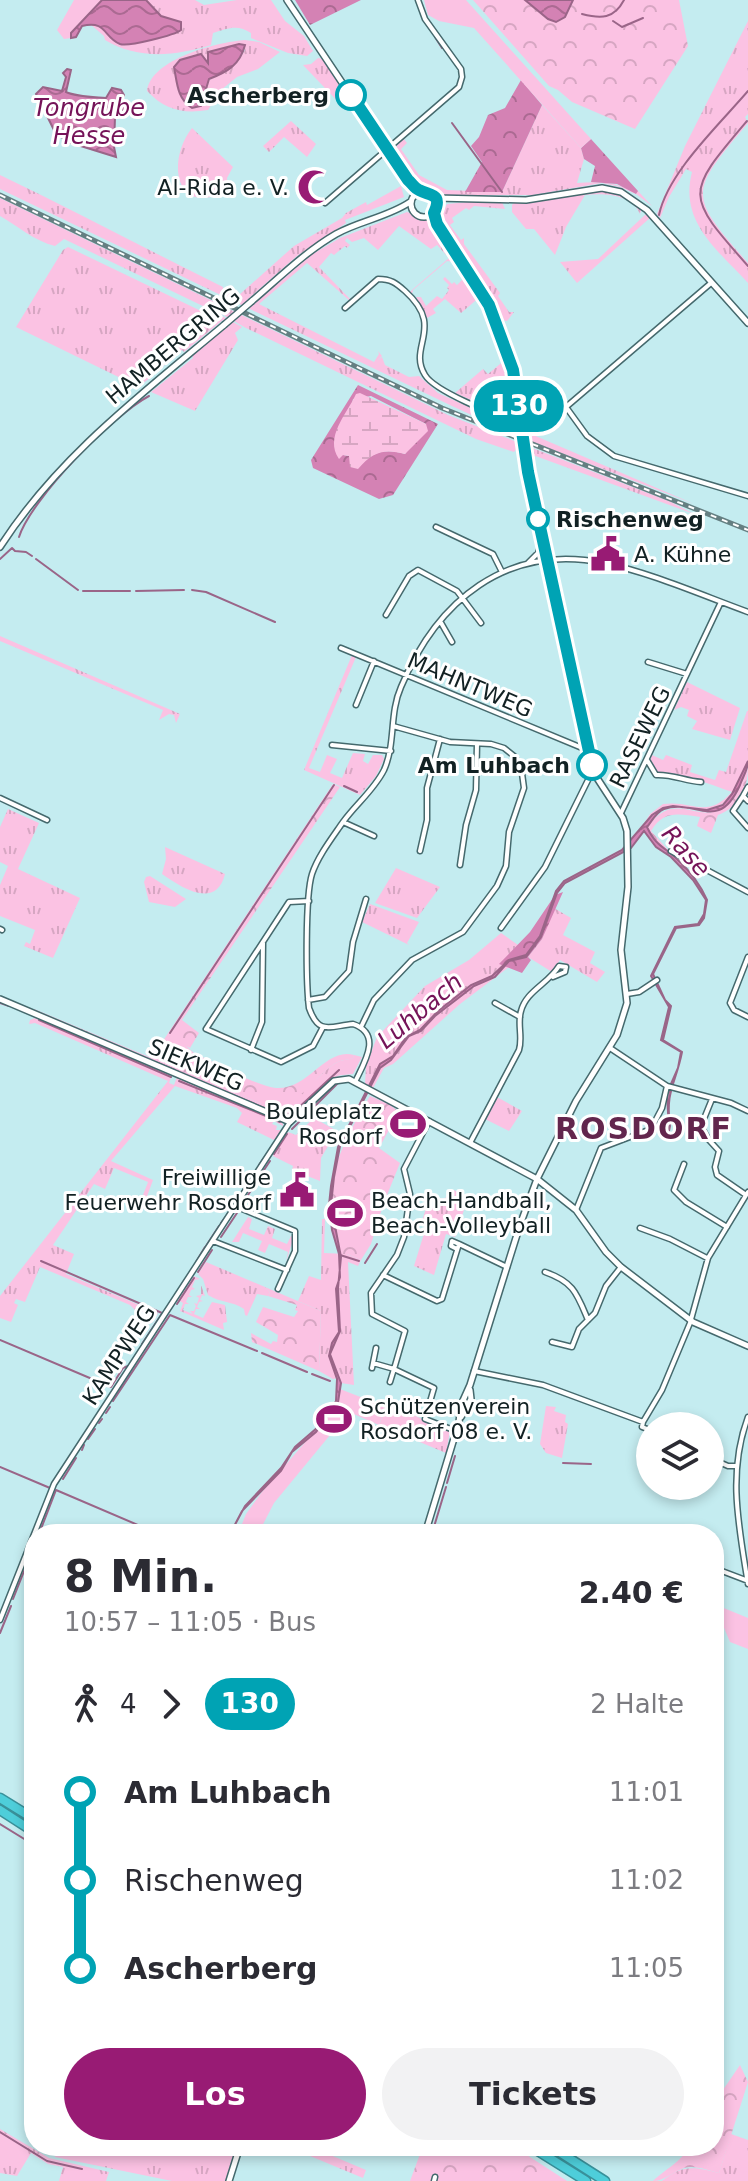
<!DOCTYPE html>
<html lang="de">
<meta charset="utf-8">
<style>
:root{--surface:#fff;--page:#f2f2f3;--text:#2b2b33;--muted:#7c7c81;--accent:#981b74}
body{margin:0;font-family:"DejaVu Sans",sans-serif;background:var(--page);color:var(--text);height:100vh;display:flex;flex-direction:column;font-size:30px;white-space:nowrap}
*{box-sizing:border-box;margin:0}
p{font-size:26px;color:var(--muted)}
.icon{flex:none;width:44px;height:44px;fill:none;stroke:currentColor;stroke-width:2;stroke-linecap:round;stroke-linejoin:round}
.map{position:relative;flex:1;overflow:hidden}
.drawer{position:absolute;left:24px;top:1524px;width:700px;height:632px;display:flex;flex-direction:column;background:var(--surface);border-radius:32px;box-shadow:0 4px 12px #0003}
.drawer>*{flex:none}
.badge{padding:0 16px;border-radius:26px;font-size:28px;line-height:52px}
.buttons{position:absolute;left:636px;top:1412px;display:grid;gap:16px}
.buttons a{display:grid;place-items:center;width:88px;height:88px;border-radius:50%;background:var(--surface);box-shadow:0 4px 12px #0003;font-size:40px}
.map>.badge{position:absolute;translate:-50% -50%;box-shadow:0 0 0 4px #fff}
.legs{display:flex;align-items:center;gap:12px;height:88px;padding:0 40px;font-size:26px}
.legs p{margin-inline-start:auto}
.overview{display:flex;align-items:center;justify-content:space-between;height:136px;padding:0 40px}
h1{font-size:44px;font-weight:700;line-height:60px}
.action{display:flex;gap:16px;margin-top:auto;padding:16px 40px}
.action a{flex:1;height:92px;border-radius:48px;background:var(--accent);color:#fff;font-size:32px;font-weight:700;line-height:92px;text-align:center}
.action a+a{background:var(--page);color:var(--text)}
ul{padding:0 40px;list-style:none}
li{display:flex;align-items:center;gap:28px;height:88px;font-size:30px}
li i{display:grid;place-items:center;width:12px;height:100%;margin:0 10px;background:currentColor}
li i::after{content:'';width:20px;height:20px;margin:-10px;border:6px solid;border-radius:50%;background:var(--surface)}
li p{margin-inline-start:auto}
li:first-child i{background:linear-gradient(#0000 50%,currentColor 0)}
li:last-child i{background:linear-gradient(currentColor 50%,#0000 0)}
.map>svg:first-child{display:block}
</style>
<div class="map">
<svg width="748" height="2181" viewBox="0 0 748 2181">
<defs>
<pattern id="grass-tufts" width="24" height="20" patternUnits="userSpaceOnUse" patternTransform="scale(2)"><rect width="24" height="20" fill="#fbc2e3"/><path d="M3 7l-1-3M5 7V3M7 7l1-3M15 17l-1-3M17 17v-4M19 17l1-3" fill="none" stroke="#d6a6c2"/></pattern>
<pattern id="forest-crowns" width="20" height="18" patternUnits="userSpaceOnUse" patternTransform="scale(2)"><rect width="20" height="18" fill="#d482b4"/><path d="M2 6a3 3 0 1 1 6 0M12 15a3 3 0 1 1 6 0" fill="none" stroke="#ab6a92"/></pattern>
<pattern id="wetland-marsh" width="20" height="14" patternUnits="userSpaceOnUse" patternTransform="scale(2)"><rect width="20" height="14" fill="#fbc2e3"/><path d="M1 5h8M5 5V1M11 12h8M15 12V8" fill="none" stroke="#d6a6c2"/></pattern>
<pattern id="park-crowns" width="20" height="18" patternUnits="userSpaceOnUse" patternTransform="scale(2)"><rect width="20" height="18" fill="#fbc2e3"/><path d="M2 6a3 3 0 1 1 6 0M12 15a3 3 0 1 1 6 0" fill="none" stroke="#d6a6c2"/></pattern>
<pattern id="water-waves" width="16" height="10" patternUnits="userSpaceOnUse" patternTransform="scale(2)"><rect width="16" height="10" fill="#d482b4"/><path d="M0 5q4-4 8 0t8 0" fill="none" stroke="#ab6a92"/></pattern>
</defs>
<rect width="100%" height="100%" fill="#c4ecf0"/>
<path fill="url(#grass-tufts)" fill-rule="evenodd" d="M74 0H102L71 33V38L64 39 57 30Z
M146 0H195L204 5 237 0H271L285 21 304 36 313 51 307 56 288 53 251 38V33C238 24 228 28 213 33L211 45C175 56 138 60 105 40L104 36 90 24 102 27 119 43C139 43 156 37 176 33L177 21 161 16Z
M748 21V114L745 117 748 123C689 193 687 194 748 263V283C717 249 679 222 692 172L686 169 669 197 660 218 657 214 685 146Z
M245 40 259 42 280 52 258 69 237 77 221 90 208 110C183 114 165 110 147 91 151 59 217 42 245 40ZM242 44 245 50C234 70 227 67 211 79 203 84 200 99 197 108L186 104 187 58 201 54 207 63 210 62 208 52Z
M318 58 323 59 351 105 343 107 303 65 311 64Z
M542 105 581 148 584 159 577 183C599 181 616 182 636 193L638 191 652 206 636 194 620 187 602 183 533 195H446L417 180 410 166 395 148 403 138 407 143 401 149 419 175 447 190 502 192Z
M291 121 316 144 307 157 284 137 269 152 263 146Z
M192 128 233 167 227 178 228 190C175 219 166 161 192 128Z
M0 175C75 211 148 250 223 287V291L229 290 239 295 294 246 342 218 346 213 366 202 367 205 401 186 404 197 345 220 346 223 297 256 247 300 254 304 311 255 340 238 407 212 432 222 481 296 461 313 445 299 433 309 436 313 427 318 416 297H421L426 306 437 296 442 299 449 290 447 288 449 285 443 279 445 277 452 284 454 282 457 285 463 279 453 262 447 261 413 290 412 294 410 292 412 290 449 258 437 245 431 249 399 226 378 250 364 238 352 242 347 238 345 241 350 245 347 248 345 246 334 255 331 253 319 267 350 299 361 290 350 301 307 263 259 304 374 362 379 354 378 351 382 356 377 361 382 357 385 365 409 377 419 376 438 393 493 418 497 419 496 416 515 422 519 435 529 438 531 434 694 504 517 436 452 406 0 189Z
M600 191 626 196 642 208 640 214C632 194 604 193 585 195L566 227 555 255 534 229H526L512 212V205L515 202Z
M0 198 448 415 671 502 694 514 530 454 529 449 518 447 514 452 476 439 246 328 220 313 219 307 209 309 64 239 55 246C34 241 18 226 0 216Z
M479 201 502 202 505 209 474 206 469 210 466 208 452 218 454 222 450 225 461 240 464 238V244L500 293 498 296 509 312H514L507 321 502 320 472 266 441 220 440 216 447 204Z
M647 213 651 217 577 283 560 262 598 259Z
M68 247 199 310 222 316 242 327 235 333 238 340 195 411 151 392 193 358 192 355 229 325 223 320 184 352 182 350 139 387 16 327 63 250Z
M506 359 514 400 511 411H507L510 409 504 380 498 377 480 394 477 390 471 400 455 393 483 369 488 374Z
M0 636 180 714 176 723 174 715 169 714 159 720 163 710 0 641Z
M352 655 356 657 309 768 320 772 327 755 337 759 330 773 342 778 353 753 365 754 363 761 368 764 373 755H382L384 759 376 776 360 795 304 770Z
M687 682 740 708 730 740 692 729 697 721 687 716 689 710 681 707 674 710Z
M747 711H748C748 727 748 747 748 762 742 783 728 810 704 810 672 810 666 798 642 827L650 814 663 804C694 800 706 820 732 792 707 783 683 774 658 772L650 761 652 755 663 760 666 755 692 765 690 772 715 780 719 770 726 772Z
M8 809 39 823 18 869 80 898 53 958 24 946 26 942 30 944 35 930 0 916V885L8 866 0 862V827Z
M165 847 225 874C216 910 182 888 162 874L166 859Z
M396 868 440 887 417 918 375 903Z
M150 876 186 899 175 907 149 902 144 882 146 877Z
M370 904 419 922 407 943 409 945 362 922Z
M554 908 571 918 563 935 595 952 590 963 605 972 597 982 560 960 552 972 528 957 542 939Z
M501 933 518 945 500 964 509 967 460 1004 393 1064 384 1068 373 1088 365 1084 366 1066 377 1037 425 986 469 960Z
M34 1009 262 1104C298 1107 309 1082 334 1064 340 1060 346 1060 353 1058L354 1055 362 1057 353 1074C346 1075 340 1074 334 1078 315 1089 304 1117 281 1115L35 1012Z
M35 1018 172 1075 169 1083 174 1085 177 1077 279 1120 283 1124V1126L274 1121 272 1124 277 1126 276 1130H283L274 1140 237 1122 242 1113 237 1108 175 1086 111 1161 153 1180 142 1210 138 1208 148 1182 114 1168 105 1189 94 1184 53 1245 74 1254 66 1274 158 1313 152 1323 147 1312H137L130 1305 40 1267 25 1302 16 1299 14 1303 18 1305 11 1322 0 1318V1296L168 1081 35 1023 29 1024 30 1020Z
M497 1097 522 1111 509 1131 485 1119Z
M314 1118 337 1131 321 1158 320 1181 292 1170 293 1166 273 1156 288 1132 296 1135Z
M454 1190 468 1198 455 1237 446 1234 434 1275 414 1266 426 1227 421 1224 427 1205 432 1208 438 1198 444 1199Z
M248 1217 252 1219 249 1229 264 1235 268 1226 275 1229 272 1238 287 1244 291 1236H294L286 1262 288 1252 269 1244 265 1253 258 1250 262 1241 243 1233 239 1242H232Z
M322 1219H325L324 1253 347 1254 361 1260 358 1266 348 1262 354 1385 341 1383 338 1378 333 1379 319 1371 321 1311 298 1301 309 1276 321 1280Z
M206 1262 265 1287 270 1292 268 1296 257 1294 247 1316 245 1315 244 1309C233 1301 220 1303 208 1295L203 1279 198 1274Z
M194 1276 200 1279 195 1280 192 1287 195 1289 191 1290 189 1295 192 1297H188L186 1302 189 1304H185L183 1310 193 1314 190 1311H194L196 1306 194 1303 197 1304 199 1298 196 1296 201 1295V1285L205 1296 202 1295 200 1300 203 1301 199 1302 197 1307 200 1309H196L194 1314 203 1318 212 1302 225 1305 227 1322 223 1323 224 1330 180 1311 183 1303 178 1300Z
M388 1404 450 1431 446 1453 379 1425Z
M546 1406 556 1407 554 1411 566 1415 565 1422 568 1424 562 1458 546 1453 540 1444Z
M0 2129 49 2158 109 2172 106 2181H59L63 2167 48 2164 31 2153 17 2176 0 2173Z
M731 2134 748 2140V2181H662C683 2164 694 2167 719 2173Z
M56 2146H238L227 2181H172L55 2157Z
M286 2146H309L366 2170 363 2178Z"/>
<path fill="url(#forest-crowns)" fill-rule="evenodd" d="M295 0H361L310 25Z
M521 80 542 105 502 192H465L482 162 471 146 479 137 488 115 505 108Z
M591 139 638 191 636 194 617 184 591 182 595 166 584 159 581 148Z
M358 385 438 424 393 495 379 499 313 468 311 460ZM371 396 426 424 405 454C384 448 372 452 358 468L349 456 343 455 353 399Z
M563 892 542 939 528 957 531 960 522 973 499 964 530 932 555 895Z"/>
<path fill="url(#wetland-marsh)" d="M360 393 426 424 428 431 405 454C384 448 372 452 358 469L350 467 349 456 343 455 339 459C324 437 347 414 356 394Z"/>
<path fill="url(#park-crowns)" d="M473 0H679L688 46 635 129 572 102 558 90 549 86Z
M748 768C748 788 738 808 718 815L711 833 697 826 700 817C678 814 664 810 651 831L669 851 658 846 647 828C675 787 698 827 726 806 737 798 742 780 748 768Z
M333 784 340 787 182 1020 199 1033 190 1048 186 1046 194 1053C214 1062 256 1086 276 1088 309 1090 325 1047 354 1055L353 1058C347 1060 340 1060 334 1064 305 1085 303 1107 262 1104L151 1059Z
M370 1096 389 1104 399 1112 379 1148 400 1163 383 1205 371 1244 361 1260 347 1254H341C337 1238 331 1222 331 1205 330 1164 350 1130 370 1096Z
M265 1287 321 1311 319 1371 252 1342 251 1333 271 1344 273 1341 277 1342 278 1335 256 1322 263 1307 294 1317 298 1311 295 1310 297 1305 268 1296 270 1292Z
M740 2065 748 2082 719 2173C711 2171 700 2167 691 2167 677 2167 667 2181 653 2181 665 2169 682 2162 689 2146H714V2103Z
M423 2146H513L567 2181H410Z"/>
<path fill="#fbc2e3" d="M424 0H466L591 139 581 148 474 28 439 21 428 15Z
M340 1389 386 1407 379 1425 349 1412 274 1503 258 1534H238L246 1514 262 1492 334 1409Z
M714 1604 748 1618V1649L730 1642Z"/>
<path fill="url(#water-waves)" stroke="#9a6588" stroke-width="2" d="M102 0H146L161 16 181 22V30C175 35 128 47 120 44 103 37 107 20 82 26L76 37 71 38V33Z
M525 0H573L565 17 556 22 548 19Z
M239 44 245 45C240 65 227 72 209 79L201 106 192 108C177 99 177 82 174 67L180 60 201 54 208 63V52Z
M67 69 71 70 66 92C77 97 94 97 106 98L112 88 121 90 124 95 121 103 128 106 115 117 114 147 116 157 68 142 55 132 36 94 43 87 62 91 66 77 63 73Z
M748 761C748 770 743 776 740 785 718 834 696 798 664 809 656 812 652 821 647 827 656 846 663 846 677 859 690 871 700 884 707 900L704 918 699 925 676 928 653 974 665 1000 671 1006 663 1040 682 1052C676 1083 665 1091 670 1126L669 1131 667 1093 678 1068 681 1052 661 1040 669 1007 651 976 675 927 698 924 704 914 706 900 693 880 671 857 656 847 644 831 631 848 565 883 557 893 541 937 526 957 509 961 495 977 474 986 435 1016 421 1031 409 1036 391 1060 380 1068 340 1146 334 1177 331 1205 341 1257 338 1288 340 1331 330 1354 341 1383 338 1402 316 1432 292 1452 281 1471 242 1511 230 1534 245 1506 281 1468 295 1447 318 1427 336 1401 337 1379 329 1356 332 1343 339 1332 336 1289 340 1277 339 1254 332 1230 329 1205 331 1186 338 1147 380 1064 393 1056 406 1037 420 1030 438 1011 471 985 492 976 509 960 526 955 540 936 556 891 564 881 622 850 652 815 663 808 673 806 707 810 723 805 732 794Z"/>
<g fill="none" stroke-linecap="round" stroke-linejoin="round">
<path stroke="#9a6588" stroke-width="2" d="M582 14C601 19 614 19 624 0
M613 21 622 27 643 18
M435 37 442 48
M747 121C685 194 684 194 748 266
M452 123 502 192
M394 167 396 170
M659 215C668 172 720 124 748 91
M431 224 470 281 492 324
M497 336 513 402
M19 537C31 499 113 415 149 396
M0 559 12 548 15 551 26 552 32 556
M36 559 78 590
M192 590 206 592 275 622
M83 591H130
M136 591 184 590
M344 786 357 792
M0 1003 9 1006
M39 1020 171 1077
M170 1033 334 785
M155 1062 175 1070
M180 1073 269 1110
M179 1081 266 1116
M275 1112 286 1115 294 1112 339 1070
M272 1119 280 1122
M292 1129 338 1083
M270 1149 277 1139
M274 1154 287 1134
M259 1165 266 1155
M262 1173 270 1161
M237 1199 253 1175
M242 1204 252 1189
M221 1223 229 1212
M221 1237 237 1213
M206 1246 219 1226
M340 1255 359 1261
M41 1261 162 1313
M196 1262 205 1247
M365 1263 377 1244
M198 1272 212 1250
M177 1304 194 1278
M0 1340 111 1387 123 1368 128 1366
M142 1344 161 1315
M262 1353 307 1372
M312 1374 330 1381
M113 1401 170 1315 257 1351
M106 1413 110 1407
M99 1423 102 1419
M316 1429 331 1409
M462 1437 465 1427
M88 1439 95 1429
M82 1450 84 1445
M563 1463 591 1464
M0 1467 50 1488
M63 1479 76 1458
M447 1483 455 1456
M433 1530 446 1487
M39 1534 56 1490 159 1534
M13 1599 34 1546
M0 1633 11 1606
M0 1824 34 1845
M0 2132 47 2161 82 2169"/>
<g stroke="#45696d" stroke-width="7">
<path id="street" d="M325 203 459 87 462 77 461 69 425 19 418 0
M345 308 378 279C391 279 396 283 405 291 446 328 407 346 425 375 434 390 495 417 513 418 530 419 550 413 566 407L711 283
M566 407 587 436 614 456 748 496
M505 414 559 409
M436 527 493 554 502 572
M528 563 538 553 542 541
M386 615 409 576 418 570 457 591 481 623
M440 621 452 642
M341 648 587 750
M648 662 687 674
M356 705 374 661
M332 745 391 751
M647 760 656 775C672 774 685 781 701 782
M748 787 743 796 748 801
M743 796 733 811 748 828
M0 798 47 820
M621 813 721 602
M343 822 374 836
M420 851 427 820V788L440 739
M671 851 748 892
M460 865 466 825 476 790 477 744
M309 901 289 902 206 1029 281 1062 313 1046 323 1027
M501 928 545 867 593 770
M0 929 2 930
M748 957 730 1003 734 1010 748 1017
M627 994 639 992 657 980
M308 1000 325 997 349 971 353 942 366 899
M495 1003 520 1017
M361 1027 374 1000 412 960 463 932 497 886 506 866 509 832 524 788 521 766 514 756 504 748 491 744 450 742 393 726
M610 1048 667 1086 731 1103 748 1111
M251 1050 262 1022 263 943
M355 1082C364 1063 383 1034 353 1024 330 1026 319 1036 309 1008 306 983 305 896 312 874 318 856 332 838 343 822 356 804 374 790 384 770 396 743 389 714 401 687 437 601 506 543 604 563 649 572 704 596 748 612
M712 1099 701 1126 708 1139 719 1151 715 1167 717 1175 746 1195
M429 1121 404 1169 410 1194 404 1237 397 1255 371 1293 372 1314 405 1331 394 1369 434 1388 425 1419 456 1431
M470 1143 519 1050C523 1037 517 1024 521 1011 526 991 548 984 559 966L566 967 565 972 553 977
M684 1164 674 1190 686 1202 727 1227
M235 1206 295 1231V1251L278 1289
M576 1210 601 1148 651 1129 662 1108 667 1086
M640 1228 670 1239 707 1258
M213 1241 287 1270
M457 1249 451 1246 452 1241 459 1244
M545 1272C574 1282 577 1294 588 1320
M383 1275 437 1301 442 1299 459 1244 507 1267
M552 1342 572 1347 579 1329 595 1313 606 1286 621 1267
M373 1363 394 1369 390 1382
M372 1368 376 1348
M474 1371 543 1385 643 1422
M748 1417C727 1473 739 1527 748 1584
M650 1430 642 1427 643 1422 662 1390 690 1323 708 1258 748 1192
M710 1458 728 1466H735
M714 1568 748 1581
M0 1620 54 1484 290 1122
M434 2181 435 2177"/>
</g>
<g stroke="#45696d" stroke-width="8">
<path id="secondary" d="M287 0 399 168 420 191
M411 204a13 13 0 1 1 26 0a13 13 0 1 1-26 0Z
M436 198 526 200 602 188 621 192 647 210 748 323
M434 213 437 224C484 295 514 341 521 429
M252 301C279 278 305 252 336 234 359 221 388 217 410 202
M0 547C58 457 143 393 224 325
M0 999 290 1122 334 1081 349 1079 537 1179 576 1210 606 1252 621 1267 693 1322 748 1346
M461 1417 471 1399 470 1390
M425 1534 459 1422 461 1405 470 1385 520 1225 537 1179 576 1101 617 1035 627 1003 621 950 628 887 627 831 623 818 597 778 587 750 574 679 523 446
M229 2181 240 2146"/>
</g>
<g stroke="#39919a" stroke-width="11">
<path id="highway" d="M0 1798 34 1819
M0 1810 34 1832
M530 2146 586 2181
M550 2146 605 2181"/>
</g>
<use href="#street" stroke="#fff" stroke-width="4"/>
<use href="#secondary" stroke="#fff" stroke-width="5"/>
<use href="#highway" stroke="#4eceda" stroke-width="8"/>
<g stroke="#657f82" stroke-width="5">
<path id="rail" d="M0 195 442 408 748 530"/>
</g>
<use href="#rail" stroke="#fff" stroke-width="2" stroke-dasharray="6" stroke-linecap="butt"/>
<g stroke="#45696d" stroke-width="8" stroke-linecap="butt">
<path id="secondary-bridge" d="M224 325 252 301
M521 429 523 446"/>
</g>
<use href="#secondary-bridge" stroke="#fff" stroke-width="5"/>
</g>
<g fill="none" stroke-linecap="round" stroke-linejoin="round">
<g stroke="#fff" stroke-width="18">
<path id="line-1" d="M351 95 408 180C412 183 414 188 419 190 430 196 443 193 434 213L437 224 489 305 513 370 528 472 592 765"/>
</g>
<use href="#line-1" stroke="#00a3b4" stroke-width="12"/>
</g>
<defs>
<g id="mosque-bare" transform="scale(2.76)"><path d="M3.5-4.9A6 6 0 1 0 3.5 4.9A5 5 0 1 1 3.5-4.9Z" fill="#981b74" stroke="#fff" stroke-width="2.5" paint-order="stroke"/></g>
<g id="civic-bare" transform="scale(2.76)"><path d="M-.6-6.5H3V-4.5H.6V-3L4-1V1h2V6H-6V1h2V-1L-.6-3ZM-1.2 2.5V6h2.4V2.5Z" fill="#981b74" stroke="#fff" stroke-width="2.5" paint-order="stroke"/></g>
<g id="stadium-bare" transform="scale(2.76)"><path d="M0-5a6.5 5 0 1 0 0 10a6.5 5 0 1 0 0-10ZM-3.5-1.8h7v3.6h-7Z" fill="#981b74" stroke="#fff" stroke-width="2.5" paint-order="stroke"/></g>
</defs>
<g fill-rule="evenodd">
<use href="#mosque-bare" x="315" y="187"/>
<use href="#civic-bare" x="608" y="554"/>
<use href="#stadium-bare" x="408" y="1124"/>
<use href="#civic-bare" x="297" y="1190"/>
<use href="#stadium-bare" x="345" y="1213"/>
<use href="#stadium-bare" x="334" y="1419"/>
</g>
<g fill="#fff" stroke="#00a3b4" stroke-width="4">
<circle cx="351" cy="95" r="14"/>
<circle cx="538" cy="519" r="10"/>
<circle cx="592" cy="765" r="14"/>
</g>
<g text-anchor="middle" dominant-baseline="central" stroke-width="6" stroke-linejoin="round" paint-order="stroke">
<g font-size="22" font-weight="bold" fill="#122123" stroke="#fff" text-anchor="end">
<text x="329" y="95">Ascherberg</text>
<text x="556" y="519" text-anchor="start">Rischenweg</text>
<text x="570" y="765">Am Luhbach</text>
</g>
<g font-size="22" fill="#122123" stroke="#fff" text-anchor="end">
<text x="289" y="187">Al-Rida e. V.</text>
<text x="634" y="554" text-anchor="start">A. Kühne</text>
<text x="382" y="1111">Bouleplatz<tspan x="382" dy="25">Rosdorf</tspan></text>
<text x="271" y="1177">Freiwillige<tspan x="271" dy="25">Feuerwehr Rosdorf</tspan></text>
<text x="371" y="1200" text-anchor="start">Beach-Handball,<tspan x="371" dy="25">Beach-Volleyball</tspan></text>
<text x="360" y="1406" text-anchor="start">Schützenverein<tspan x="360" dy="25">Rosdorf 08 e. V.</tspan></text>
</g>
<g font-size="22" fill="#122123" stroke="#fff">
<text transform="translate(173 346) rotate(-40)">HAMBERGRING</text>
<text transform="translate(470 685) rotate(23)">MAHNTWEG</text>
<text transform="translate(640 737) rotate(-64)">RASEWEG</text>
<text transform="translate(196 1065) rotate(23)">SIEKWEG</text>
<text transform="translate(119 1355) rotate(-57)">KAMPWEG</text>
</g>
<g font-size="24" font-style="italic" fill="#751358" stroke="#fff">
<text x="89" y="108">Tongrube<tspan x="89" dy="28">Hesse</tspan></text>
<text transform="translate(686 851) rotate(48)">Rase</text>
<text transform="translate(420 1011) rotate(-40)">Luhbach</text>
</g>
<g font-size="30" font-weight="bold" letter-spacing="2" fill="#62264d" stroke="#fff">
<text x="644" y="1128">ROSDORF</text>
</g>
</g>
</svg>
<div class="buttons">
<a><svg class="icon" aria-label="layers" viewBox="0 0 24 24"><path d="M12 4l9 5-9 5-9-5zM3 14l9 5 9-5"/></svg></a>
</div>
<b class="badge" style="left:519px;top:406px;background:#00a3b4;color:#fff">130</b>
<section class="drawer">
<div class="overview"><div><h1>8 Min.</h1><p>10:57 – 11:05 · Bus</p></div><b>2.40 €</b></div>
<div class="legs"><svg class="icon" aria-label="walk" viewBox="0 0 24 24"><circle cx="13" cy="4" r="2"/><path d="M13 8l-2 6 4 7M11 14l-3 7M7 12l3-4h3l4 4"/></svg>4<svg class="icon" aria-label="forward" viewBox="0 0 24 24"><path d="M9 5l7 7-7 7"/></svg><b class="badge" style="background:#00a3b4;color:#fff">130</b><p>2 Halte</p></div>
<ul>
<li><i style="color:#00a3b4"></i><b>Am Luhbach</b><p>11:01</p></li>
<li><i style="color:#00a3b4"></i><span>Rischenweg</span><p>11:02</p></li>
<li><i style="color:#00a3b4"></i><b>Ascherberg</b><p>11:05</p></li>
</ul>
<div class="action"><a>Los</a><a>Tickets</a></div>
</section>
</div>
